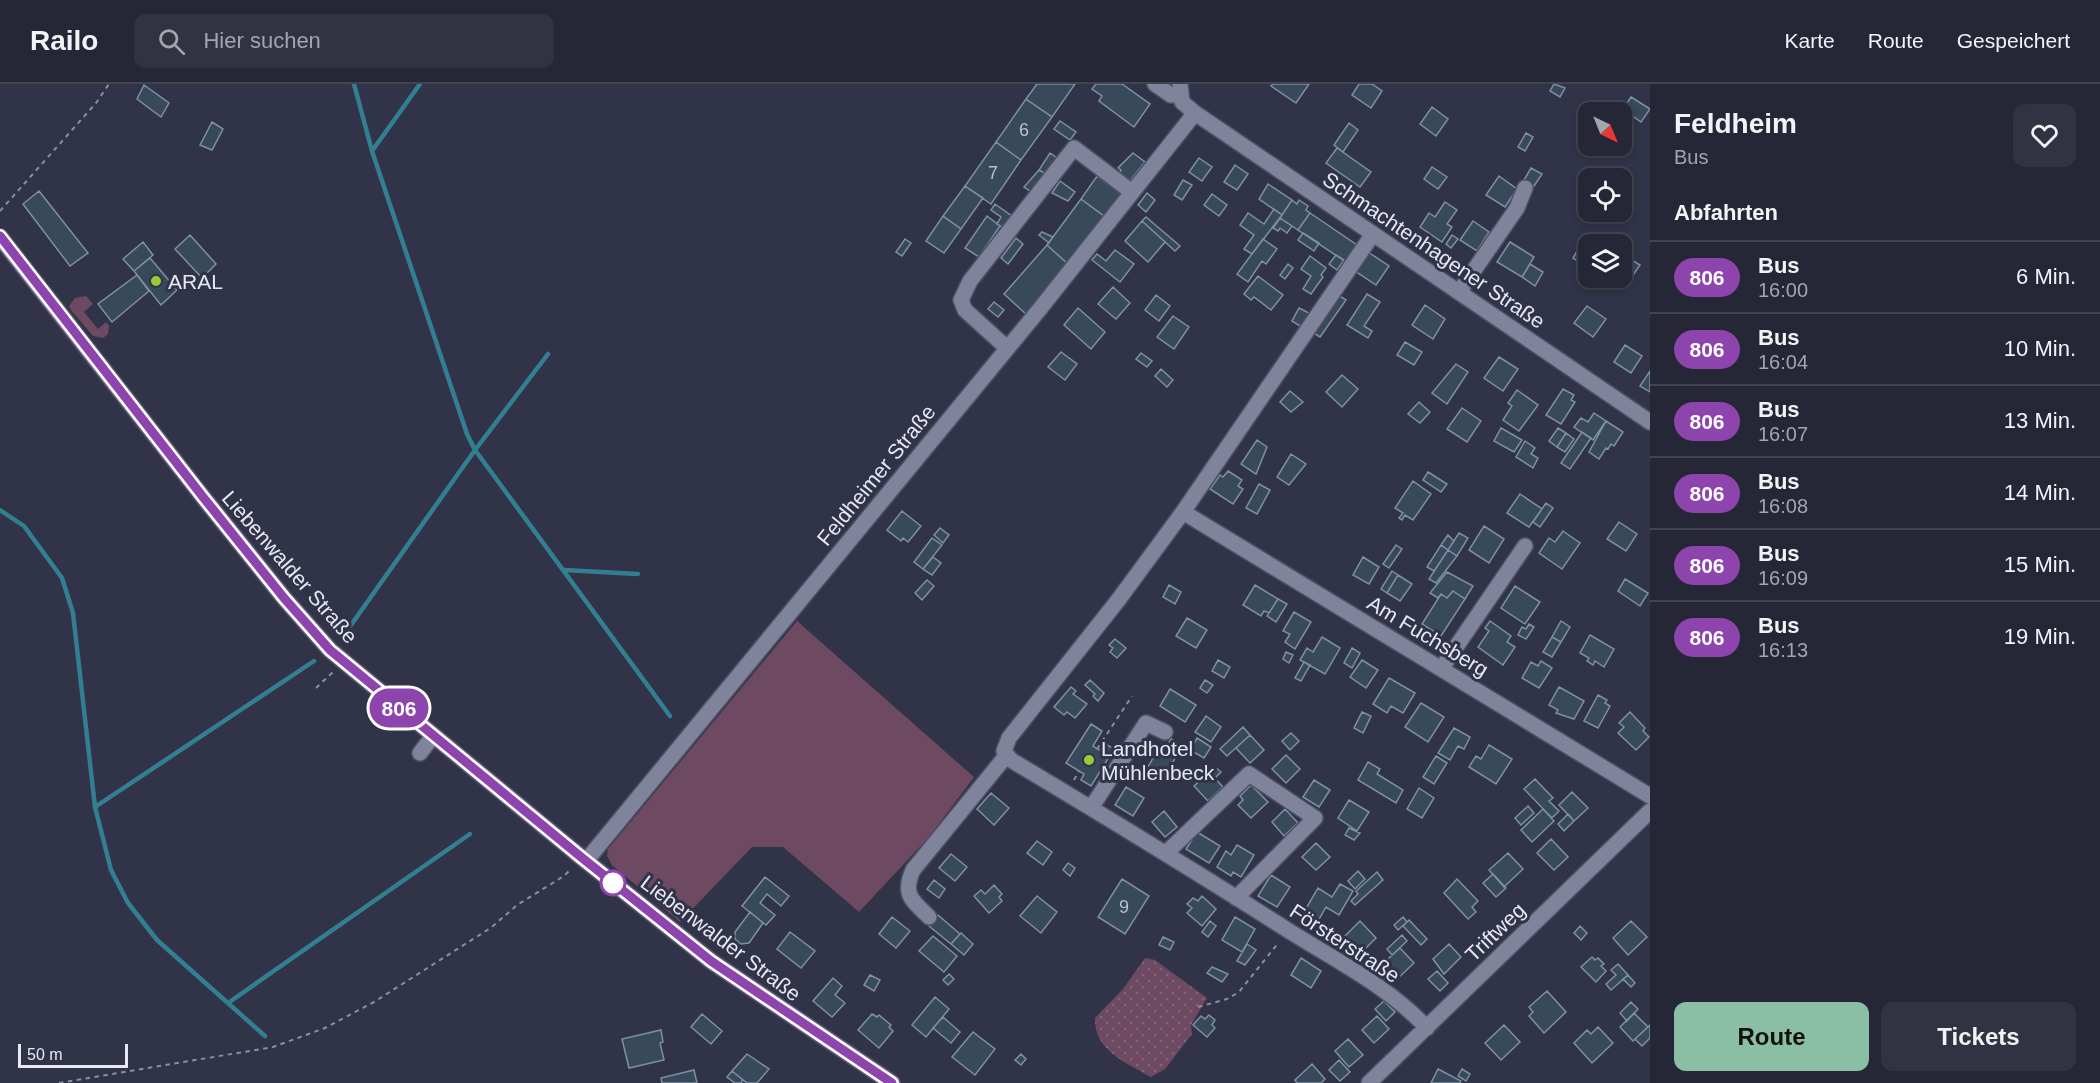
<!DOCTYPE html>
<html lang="de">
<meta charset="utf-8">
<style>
:root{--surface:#252736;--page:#313342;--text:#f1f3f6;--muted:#a3a5ad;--line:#424451;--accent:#8abfa5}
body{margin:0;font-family:Helvetica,sans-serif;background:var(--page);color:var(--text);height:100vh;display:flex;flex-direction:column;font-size:22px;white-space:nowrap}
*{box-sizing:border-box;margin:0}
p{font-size:20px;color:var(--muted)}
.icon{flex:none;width:33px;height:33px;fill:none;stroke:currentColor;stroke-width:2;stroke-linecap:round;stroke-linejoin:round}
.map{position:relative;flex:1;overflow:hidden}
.drawer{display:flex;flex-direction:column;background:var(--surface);width:450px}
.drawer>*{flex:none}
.badge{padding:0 12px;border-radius:20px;font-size:21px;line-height:39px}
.needle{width:39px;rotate:137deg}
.fabs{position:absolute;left:1578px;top:18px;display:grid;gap:12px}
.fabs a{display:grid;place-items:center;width:54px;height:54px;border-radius:12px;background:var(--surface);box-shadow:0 3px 9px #0003,0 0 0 2px var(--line);font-size:30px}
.scale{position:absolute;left:18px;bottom:15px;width:110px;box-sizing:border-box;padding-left:6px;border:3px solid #e6e8f6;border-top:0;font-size:16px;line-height:21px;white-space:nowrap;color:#e6e8f6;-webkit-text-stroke:4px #313448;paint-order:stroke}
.map>.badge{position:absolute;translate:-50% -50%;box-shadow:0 0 0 3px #fff}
h2{padding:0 24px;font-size:22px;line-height:54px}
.round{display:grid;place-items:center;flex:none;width:63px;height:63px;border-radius:12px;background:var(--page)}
.overview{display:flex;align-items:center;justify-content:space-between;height:102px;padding:0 24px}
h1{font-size:28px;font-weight:700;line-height:45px}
.cta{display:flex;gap:12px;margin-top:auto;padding:12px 24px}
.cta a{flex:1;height:69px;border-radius:12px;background:var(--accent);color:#111;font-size:24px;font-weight:700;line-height:69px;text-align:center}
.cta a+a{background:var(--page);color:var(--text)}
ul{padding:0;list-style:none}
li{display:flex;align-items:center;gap:18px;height:72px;padding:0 24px;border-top:2px solid var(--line)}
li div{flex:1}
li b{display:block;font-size:22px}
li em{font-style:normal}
li .badge{min-width:66px;font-weight:700;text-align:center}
header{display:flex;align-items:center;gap:36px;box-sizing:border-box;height:84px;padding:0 30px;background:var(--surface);border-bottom:2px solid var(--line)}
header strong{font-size:28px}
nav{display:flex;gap:33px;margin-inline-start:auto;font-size:21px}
.search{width:420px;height:54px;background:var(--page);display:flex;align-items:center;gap:15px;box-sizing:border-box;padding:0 21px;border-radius:12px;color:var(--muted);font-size:22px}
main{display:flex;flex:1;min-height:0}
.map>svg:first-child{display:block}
</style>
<header>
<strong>Railo</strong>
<div class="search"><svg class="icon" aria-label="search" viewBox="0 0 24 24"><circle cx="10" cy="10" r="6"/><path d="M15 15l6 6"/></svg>Hier suchen</div>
<nav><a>Karte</a><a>Route</a><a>Gespeichert</a></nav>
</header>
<main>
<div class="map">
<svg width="1650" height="999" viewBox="0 0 1650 999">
<defs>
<pattern id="park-dots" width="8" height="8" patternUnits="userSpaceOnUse" patternTransform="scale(1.5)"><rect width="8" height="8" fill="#6e4962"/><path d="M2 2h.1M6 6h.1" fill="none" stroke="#836379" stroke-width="1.8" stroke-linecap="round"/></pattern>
</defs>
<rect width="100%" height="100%" fill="#313448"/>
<path fill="#6e4962" d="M86 212 93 220 84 228 98 245 106 238 109 242 108 250 103 254 93 252 71 226 69 222 75 214Z
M797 537 974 693 929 753 859 828 783 763H752L680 838 612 781 607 772 608 765Z"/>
<path fill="url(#park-dots)" d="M1145 874 1155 876 1207 914 1191 941 1192 950 1165 985 1151 993C1127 979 1094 967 1095 934L1123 905Z"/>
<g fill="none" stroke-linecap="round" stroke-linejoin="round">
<path stroke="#337f92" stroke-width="4.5" d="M354 0 372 67 467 350 475 366 670 632
M372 67 420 0
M0 426 24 442 62 494 73 529 95 723 111 786 128 819 157 856 265 952
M564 486 638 490
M351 541 475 366 548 270
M95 723 314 577
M228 919 470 750"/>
</g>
<path fill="#37495a" stroke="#7d90a4" stroke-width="1.5" d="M1037 0H1075L1052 33 1026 15Z
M1096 0H1122L1150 20 1134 43 1099 17 1102 12 1092 5Z
M1273 0H1309L1296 19 1271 2Z
M1359 0H1372L1382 7 1371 24 1352 11Z
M1554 0 1565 4 1560 13 1550 7Z
M144 1 169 19 161 33 137 15Z
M1631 13 1650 25 1641 38 1623 25Z
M1026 15 1052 33 1021 76 996 58Z
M1432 23 1448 35 1436 52 1420 40Z
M1060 37 1076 48 1070 56 1054 45Z
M212 38 223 45 212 66 200 61Z
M1349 39 1358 46 1343 68 1334 61Z
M1526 49 1533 53 1525 67 1518 63Z
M996 58 1021 76 991 120 965 102Z
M1337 64 1371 88 1360 103 1326 79Z
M1050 69 1057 74 1046 90 1039 86Z
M1133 69 1145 78 1130 97 1119 89 1121 86 1118 84Z
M1199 74 1212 83 1202 97 1189 88Z
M1235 81 1248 90 1237 106 1224 98Z
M1432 83 1447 93 1438 105 1424 95Z
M1531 84 1542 90 1534 102 1524 96Z
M1039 86 1046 90 1033 109 1024 103Z
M1097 92 1121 110 1104 132 1081 115Z
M1499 92 1517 105 1505 123 1486 111Z
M1183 96 1192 101 1182 116 1174 111Z
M1060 97 1075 108 1068 117 1052 109Z
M1268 100 1292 116 1282 131 1259 115Z
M965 102 983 114 961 145 943 132Z
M39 107 88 169 70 182 23 120Z
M1147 109 1155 116 1146 128 1138 121Z
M1212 110 1227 121 1219 132 1204 121Z
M1081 115 1104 132 1069 181 1047 161Z
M1292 116 1297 120 1299 116 1308 122 1306 126 1310 129 1298 146 1280 134Z
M1445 118 1457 126 1447 140 1452 143 1442 158 1420 143 1429 129 1435 133Z
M995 120 1016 135 1008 147 997 140 1001 133 991 126Z
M1274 125 1282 131 1252 170 1244 165 1254 151 1240 141 1248 129 1264 140Z
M1310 129 1357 161 1346 178 1298 146Z
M943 132 961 145 944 169 926 157Z
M987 132 1000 142 979 173 965 164Z
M1146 133 1180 162 1175 167 1142 137Z
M1280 134 1292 142 1287 149 1280 144 1278 147 1273 144Z
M1142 137 1165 158 1148 178 1125 157Z
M1473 137 1489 148 1477 167 1460 156Z
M1042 148 1053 153 1049 159 1039 151Z
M1303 149 1319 159 1314 167 1298 156Z
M190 151 216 180 202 194 175 165Z
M1452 151 1458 155 1451 164 1446 160Z
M1016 154 1023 160 1008 180 1001 174Z
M905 155 911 159 902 172 896 168Z
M1263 155 1277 165 1266 180 1262 177 1248 198 1237 190Z
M1583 157 1588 161V184L1573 174Z
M143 158 153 171 134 187 123 175Z
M1510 158 1534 173 1522 193 1497 178Z
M1047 161 1069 181 1026 230 1004 210Z
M1115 166 1134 180 1120 198 1092 176 1097 170 1106 177Z
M1368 168 1389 182 1376 201 1355 187Z
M1622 170 1640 181 1627 200 1617 194H1622Z
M1336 171 1344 176 1337 186 1329 180Z
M1310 172 1326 184 1321 191 1323 193 1311 210 1303 205 1311 192 1301 185Z
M150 174 177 206 161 221 134 187Z
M1288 180 1293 184 1285 195 1280 191Z
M1530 180 1543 188 1535 202 1522 193Z
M137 191 149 207 112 238 98 220Z
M1258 192 1283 211 1271 226 1254 213 1251 216 1244 210Z
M1113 203 1130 219 1116 235 1098 220Z
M1367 210 1380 218 1364 242 1372 247 1368 254 1347 241Z
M1156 211 1170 222 1159 237 1145 226Z
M1338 211 1346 216 1320 253 1312 248Z
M994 218 1004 226 998 233 988 225Z
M1425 221 1445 235 1433 255 1412 241Z
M1587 222 1606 235 1593 253 1574 239Z
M1078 224 1105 248 1091 265 1064 241Z
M1299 224 1311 230 1303 244 1292 237Z
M1173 232 1189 243 1174 265 1157 253Z
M1405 258 1422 268 1414 281 1397 271Z
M1625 261 1642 272 1631 289 1614 278Z
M1061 268 1077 280 1065 296 1048 283Z
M1141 269 1152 277 1147 283 1136 275Z
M1499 273 1518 285 1503 307 1484 294Z
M1456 280 1468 288 1447 320 1432 309Z
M1161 285 1173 296 1167 303 1155 292Z
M1650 287V308L1640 302Z
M1342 291 1358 305 1342 323 1326 308Z
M1563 305 1574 311 1571 316 1575 318 1561 340 1546 331Z
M1517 306 1538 321 1519 347 1503 336 1512 322 1508 319Z
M1290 307 1303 318 1291 328 1280 318Z
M1419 318 1430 328 1420 339 1408 330Z
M1462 324 1481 337 1467 358 1447 345Z
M1594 329 1606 337 1593 356 1574 343 1581 334 1588 338Z
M1606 337 1623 348 1614 362 1611 360 1608 365 1606 364 1599 375 1589 368Z
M1501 344 1522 356 1514 368 1494 357Z
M1558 344 1566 349 1557 363 1549 357Z
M1582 348 1591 354 1570 385 1561 379Z
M1566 349 1574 355 1565 368 1557 363Z
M1257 356 1267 363 1256 390 1241 380Z
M1525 357 1535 364 1531 370 1538 374 1533 384 1516 373Z
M1291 370 1306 380 1289 401 1277 393Z
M1228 387 1242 396 1238 402 1243 405 1233 420 1210 405 1220 391 1223 393Z
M1428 388 1447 400 1441 408 1423 396Z
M1413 397 1431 410 1413 436 1405 431 1402 436 1399 434 1403 429 1395 424Z
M1259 400 1270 406 1257 430 1246 424Z
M1520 410 1542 425 1529 443 1507 429Z
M1546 419 1553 424 1540 443 1533 438Z
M902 427 921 442 908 458 903 454 901 457 887 446Z
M1619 438 1637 450 1626 467 1607 455Z
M1484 442 1504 455 1489 479 1469 466Z
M940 444 949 451 943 459 934 451Z
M1563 447 1580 459 1562 485 1539 469 1549 454 1555 458Z
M1459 449 1468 454 1457 472 1448 466Z
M1448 451 1454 457 1448 466 1441 461Z
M932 454 942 461 923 485 914 478Z
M1396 461 1402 465 1389 484 1383 480Z
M1441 461 1448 466 1434 487 1427 483Z
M1448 466 1457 472 1436 499 1429 495Z
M933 473 941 479 932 491 923 485Z
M1363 473 1379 483 1369 500 1353 491Z
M1392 487 1398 491 1387 509 1381 505Z
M1447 488 1473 502 1465 515 1453 507 1447 514 1441 510 1438 514 1430 509Z
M1398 491 1412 500 1400 517 1387 509Z
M1625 495 1648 509 1640 522 1618 507Z
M927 496 934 502 922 516 915 509Z
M1169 501 1181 508 1175 520 1163 513Z
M1255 501 1278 515 1269 529 1264 527 1261 532 1243 521Z
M1515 502 1540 518 1525 540 1501 524Z
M1453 507 1465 515 1441 552 1422 540 1441 510 1447 514Z
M1278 515 1287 520 1276 538 1267 532Z
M1294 528 1311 538 1295 565 1285 558 1290 550 1283 547Z
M1187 534 1207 546 1196 564 1176 552Z
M1490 537 1511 552 1507 558 1515 563 1503 581 1478 563 1489 547 1485 544Z
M1561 537 1570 543 1561 558 1552 553Z
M1529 540 1534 543 1526 555 1518 551 1522 543 1526 545Z
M1590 551 1614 565 1604 583 1595 577 1593 581 1587 577 1589 574 1580 569Z
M1322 553 1340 564 1325 590 1300 576 1307 564 1313 568Z
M1552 553 1561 558 1552 573 1543 568Z
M1115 555 1126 564 1117 574 1110 568 1113 564 1109 561Z
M1352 564 1360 569 1352 584 1344 579Z
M1286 568 1293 571 1289 579 1283 575Z
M1218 576 1230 583 1224 594 1212 587Z
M1362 576 1378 586 1366 604 1350 593Z
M1541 577 1552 584 1539 604 1522 594 1531 578 1538 582Z
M1304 578 1310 581 1301 597 1295 594Z
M1389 594 1415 609 1403 629 1391 622 1387 629 1373 620Z
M1090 596 1104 609 1098 617 1093 612 1095 610 1085 601Z
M1205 596 1213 601 1207 609 1200 604Z
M1071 603 1076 607 1073 610 1087 620 1075 634 1067 628 1064 631 1054 623Z
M1559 603 1584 617 1574 635 1556 629 1558 626 1549 621Z
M1170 605 1196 621 1185 638 1160 622Z
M1598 611 1607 616 1605 619 1610 622 1598 644 1584 637Z
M1421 619 1444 633 1428 658 1405 643Z
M1362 628 1371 632 1363 649 1354 644Z
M1630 628 1645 644 1643 647 1649 653 1636 666 1618 649 1624 643 1619 639Z
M1206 632 1221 643 1211 658 1195 648Z
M1091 640 1102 647 1093 662 1099 666 1104 659 1114 665 1091 702 1081 696 1084 690 1066 679Z
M1243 643 1250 651 1227 672 1220 665Z
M1454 644 1470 653 1464 665 1458 662 1450 676 1438 669Z
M1291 649 1299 657 1290 666 1282 657Z
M1250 651 1264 666 1250 679 1236 664Z
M1197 654 1211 663 1204 674 1190 666Z
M1171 655 1181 661 1176 669 1166 663Z
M1161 660 1178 669 1165 692 1148 683Z
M1489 661 1512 675 1496 700 1469 683 1476 672 1481 675Z
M1286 671 1300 685 1286 699 1272 685Z
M1436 672 1447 679 1434 700 1423 693Z
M1368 678 1380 685 1377 690 1403 706 1396 719 1358 696Z
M1215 683 1221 688 1215 694 1209 688Z
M1209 688 1223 703 1208 717 1194 702Z
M1535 695 1553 714 1549 717 1559 727 1552 734 1524 705Z
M1314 696 1330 706 1319 723 1303 713Z
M1251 701 1268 718 1251 734 1238 721 1243 716 1240 712Z
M1126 703 1144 714 1133 732 1115 721Z
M1419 704 1434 714 1422 734 1407 725Z
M1572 708 1588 724 1574 737 1559 721Z
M991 709 1009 724 994 741 977 725Z
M1349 716 1369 728 1357 747 1338 734Z
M1528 722 1534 729 1521 741 1515 734Z
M1285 725 1298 739 1284 752 1272 738Z
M1543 725 1554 737 1532 758 1521 746Z
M1164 727 1177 743 1165 753 1152 738Z
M1568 730 1574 737 1564 747 1558 740Z
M1349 744 1360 749 1354 756 1345 751Z
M1197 748 1220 762 1209 779 1186 765Z
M1551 755 1568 773 1554 786 1537 769Z
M1037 757 1052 768 1043 781 1027 769Z
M1316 759 1330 773 1316 786 1302 773Z
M1237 761 1254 771 1241 793 1233 788 1231 792 1217 783 1226 767 1231 771Z
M1508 769 1523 785 1504 803 1489 786Z
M951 770 967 783 955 797 939 784Z
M1068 779 1075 784 1070 792 1063 786Z
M1358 787 1365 795 1355 805 1348 797Z
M1377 788 1383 796 1355 821 1351 817 1358 810 1356 807Z
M1493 790 1506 804 1496 813 1483 799Z
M1271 791 1290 803 1277 823 1258 812Z
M765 793 789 812 781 822 767 810 760 819 775 831 766 841 742 822Z
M1122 795 1149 812 1125 850 1098 833Z
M1457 795 1478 817 1472 823 1476 828 1468 835 1444 809Z
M934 796 945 805 939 814 927 805Z
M1340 800 1353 807 1339 831 1326 823 1318 837 1304 828 1318 804 1332 813Z
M994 801 1002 810 999 813 1002 817 989 829 974 812 981 806 985 810Z
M1037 812 1057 828 1041 849 1020 832Z
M1202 812 1216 825 1202 842 1187 829 1192 824 1187 820 1193 814 1198 817Z
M750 828 763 839 749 859 741 860 735 855V848Z
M938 831 960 850 951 860 929 842Z
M892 833 910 847 896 864 879 850Z
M1235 833 1255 845 1242 868 1222 856Z
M1403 833 1407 838 1398 846 1394 841Z
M1409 836 1427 855 1421 861 1403 842Z
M1210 837 1216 842 1208 853 1202 848Z
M1360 837 1376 854 1360 870 1343 854Z
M1631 837 1647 853 1628 871 1613 854Z
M1580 842 1587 849 1581 856 1574 849Z
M790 848 815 867 801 884 777 865Z
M961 849 973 860 964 871 951 860Z
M1402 851 1407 857 1392 871 1387 865Z
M933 852 957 872 944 888 919 867Z
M1163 853 1174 858 1170 866 1159 861Z
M1247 860 1256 866 1245 881 1237 877Z
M1449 860 1461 873 1444 890 1433 875Z
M1400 864 1414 879 1394 898 1380 882Z
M1592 873 1595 876 1598 874 1604 880 1601 882 1606 887 1596 898 1581 883Z
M1301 874 1321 887 1311 904 1291 891Z
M1618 880 1628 891 1611 906 1606 900 1616 891 1611 886Z
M1212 883 1228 890 1222 898 1207 889Z
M1437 887 1448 899 1440 907 1428 895Z
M949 890 954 895 948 901 943 896Z
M870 891 880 896 874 907 864 901Z
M1628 891 1635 899 1631 903 1623 895Z
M833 894 842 902 835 911 845 919 832 933 813 917Z
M1547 907 1566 928 1544 949 1529 932 1533 928 1529 923Z
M935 913 949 925 926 953 912 941Z
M1384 917 1395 928 1386 937 1375 925Z
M1631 918 1638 925 1627 937 1620 929Z
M1634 929 1648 943 1633 957 1620 943Z
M702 930 722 947 711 960 691 943Z
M872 930 877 933 879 931 891 941 889 943 893 947 879 964 858 946Z
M1209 931 1215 936 1212 941 1215 944 1207 953 1193 941 1201 932 1205 935Z
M1377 932 1389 945 1374 959 1362 946Z
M943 933 960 948 951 959 933 944Z
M1504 941 1520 958 1501 976 1485 959Z
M1650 941V954L1642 962 1635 955Z
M1598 943 1613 959 1592 979 1574 959 1587 946 1591 950Z
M661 946 663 958 660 959 664 976 629 984 622 955Z
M973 948 995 965 975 991 952 973Z
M1348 955 1363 971 1349 983 1335 967Z
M747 970 769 985 757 999H747L732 987Z
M1021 970 1026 975 1021 981 1015 976Z
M1339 976 1350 988 1340 997 1329 986Z
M1312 980 1325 995 1321 999H1297L1295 996Z
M1438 985 1461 997 1460 999H1431Z
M1462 985 1470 990 1466 997 1458 992Z
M694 986 697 999H662L661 994Z
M732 987 743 996 741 999H735L727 993Z"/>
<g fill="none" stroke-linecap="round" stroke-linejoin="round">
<g stroke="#4e5062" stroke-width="18">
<path id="minor" d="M1155 0 1171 11 1179 10
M1180 0 1182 18 1195 29 1650 338
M1373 150 1183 428 1119 515 1009 654 1004 667 1011 676C1103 731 1195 787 1286 845 1333 875 1388 902 1427 944
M1459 208 1517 124 1525 104
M1007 264 965 226 961 216 970 197 1074 64 1132 108
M1183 428 1650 712
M1441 585 1525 462
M420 669 433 652
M1091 724 1146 639 1165 648
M1166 769 1249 690 1315 734 1236 814
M586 777 1039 226 1195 29
M929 833C912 816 902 811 913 786L1006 672
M1369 999 1650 727"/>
</g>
<g stroke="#4e5062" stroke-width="18">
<path id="major" d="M0 153 203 413 284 514 330 566 581 773 711 877 892 999"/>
</g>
<path stroke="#8c8fa0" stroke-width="2" stroke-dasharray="4.5 4.5" stroke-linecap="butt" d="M0 127 96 19 109 0
M316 604 333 588
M1097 665 1132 612
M1074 696 1079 687
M1198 923 1227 915 1239 908 1279 858
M59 999 273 963 325 944 374 918 492 843 517 821 564 792 571 785"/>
<use href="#minor" stroke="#7f839b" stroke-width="15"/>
<use href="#major" stroke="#aa8ecd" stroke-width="15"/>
</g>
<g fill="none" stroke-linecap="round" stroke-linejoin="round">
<g stroke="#fff" stroke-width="14">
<path id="line" d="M0 152 203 413 284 514 330 566 581 773 711 877 892 999"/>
</g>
<use href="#line" stroke="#8e44ad" stroke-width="9"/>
</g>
<g fill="#99cb35" stroke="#313448" stroke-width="2">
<circle cx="156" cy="197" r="6"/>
<circle cx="1089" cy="676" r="6"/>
</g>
<circle fill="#fff" stroke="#8e44ad" stroke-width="3" cx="613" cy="799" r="12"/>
<g text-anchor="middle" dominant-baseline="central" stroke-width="6" stroke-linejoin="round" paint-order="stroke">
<g font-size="18" fill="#bac0cf">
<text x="1024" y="46">6</text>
<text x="993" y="89">7</text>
<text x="1124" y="823">9</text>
</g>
<g font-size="21" fill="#e6e8f6" stroke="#313448">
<text transform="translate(1434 166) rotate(34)">Schmachtenhagener Straße</text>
<text transform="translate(876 391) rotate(-51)">Feldheimer Straße</text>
<text transform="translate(290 483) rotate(49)">Liebenwalder Straße</text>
<text transform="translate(1428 552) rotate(31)">Am Fuchsberg</text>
<text transform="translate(1495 848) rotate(-44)">Triftweg</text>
<text transform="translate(721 854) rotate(37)">Liebenwalder Straße</text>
<text transform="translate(1345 859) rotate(33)">Försterstraße</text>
</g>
<g font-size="21" fill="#e6e8f6" stroke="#313448" text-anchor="start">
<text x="168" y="197">ARAL</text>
<text x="1101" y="664">Landhotel<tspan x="1101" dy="24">Mühlenbeck</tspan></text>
</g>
</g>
</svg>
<div class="fabs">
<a><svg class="needle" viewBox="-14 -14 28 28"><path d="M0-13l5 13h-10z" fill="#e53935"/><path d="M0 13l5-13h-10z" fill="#a3a5ad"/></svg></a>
<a><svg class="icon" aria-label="locate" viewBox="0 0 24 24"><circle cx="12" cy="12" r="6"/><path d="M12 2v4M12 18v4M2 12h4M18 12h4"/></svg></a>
<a><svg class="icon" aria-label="layers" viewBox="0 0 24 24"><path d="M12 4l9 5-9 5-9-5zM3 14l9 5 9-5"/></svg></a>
</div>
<div class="scale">50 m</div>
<b class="badge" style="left:399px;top:624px;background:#8e44ad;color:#fff">806</b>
</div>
<section class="drawer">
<div class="overview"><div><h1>Feldheim</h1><p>Bus</p></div><a class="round"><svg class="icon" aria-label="heart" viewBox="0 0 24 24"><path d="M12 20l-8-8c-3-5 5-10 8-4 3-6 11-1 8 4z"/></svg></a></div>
<h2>Abfahrten</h2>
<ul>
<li><span class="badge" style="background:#8e44ad;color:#fff">806</span><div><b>Bus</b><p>16:00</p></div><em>6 Min.</em></li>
<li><span class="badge" style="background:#8e44ad;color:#fff">806</span><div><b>Bus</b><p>16:04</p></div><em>10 Min.</em></li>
<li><span class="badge" style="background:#8e44ad;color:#fff">806</span><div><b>Bus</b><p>16:07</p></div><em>13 Min.</em></li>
<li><span class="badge" style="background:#8e44ad;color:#fff">806</span><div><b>Bus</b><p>16:08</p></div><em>14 Min.</em></li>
<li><span class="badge" style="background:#8e44ad;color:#fff">806</span><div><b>Bus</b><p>16:09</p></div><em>15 Min.</em></li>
<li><span class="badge" style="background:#8e44ad;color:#fff">806</span><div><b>Bus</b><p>16:13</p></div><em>19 Min.</em></li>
</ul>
<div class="cta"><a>Route</a><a>Tickets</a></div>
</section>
</main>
